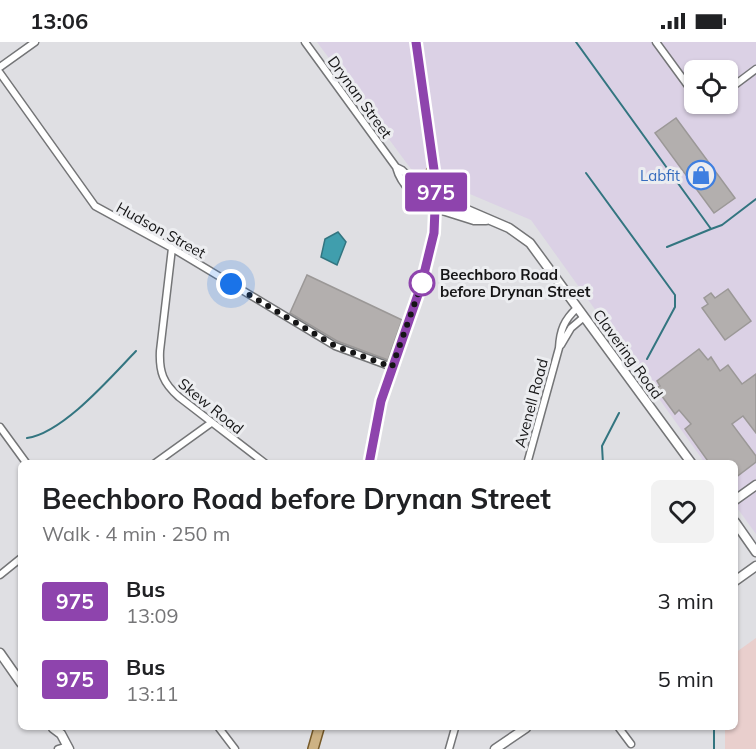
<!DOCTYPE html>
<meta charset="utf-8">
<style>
:root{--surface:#fff;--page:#f2f2f2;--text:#202124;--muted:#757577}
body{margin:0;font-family:Mulish,sans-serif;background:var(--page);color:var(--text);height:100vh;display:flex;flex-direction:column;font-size:22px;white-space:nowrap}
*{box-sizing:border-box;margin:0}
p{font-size:20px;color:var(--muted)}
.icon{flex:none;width:33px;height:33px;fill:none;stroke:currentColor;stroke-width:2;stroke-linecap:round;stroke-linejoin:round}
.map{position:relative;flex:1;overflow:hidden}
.details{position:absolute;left:18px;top:418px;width:720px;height:270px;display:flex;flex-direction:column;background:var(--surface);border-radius:9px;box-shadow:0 2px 4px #0004}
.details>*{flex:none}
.badge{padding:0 12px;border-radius:4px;font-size:21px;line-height:39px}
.controls{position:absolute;left:684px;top:18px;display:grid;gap:12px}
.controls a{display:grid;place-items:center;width:54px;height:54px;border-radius:9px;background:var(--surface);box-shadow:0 2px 4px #0004;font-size:30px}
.you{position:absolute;width:30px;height:30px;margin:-15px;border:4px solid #fff;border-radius:50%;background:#1a73e8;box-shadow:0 0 0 9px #1a73e833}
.map>.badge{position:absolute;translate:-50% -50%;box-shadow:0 0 0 3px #fff}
.round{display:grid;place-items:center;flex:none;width:63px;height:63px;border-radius:9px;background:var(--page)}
.overview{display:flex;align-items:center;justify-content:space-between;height:102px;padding:0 24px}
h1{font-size:28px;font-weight:700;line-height:45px}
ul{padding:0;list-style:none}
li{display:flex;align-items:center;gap:18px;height:78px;padding:0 24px}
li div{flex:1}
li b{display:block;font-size:22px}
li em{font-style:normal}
li .badge{min-width:66px;font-weight:700;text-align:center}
.status{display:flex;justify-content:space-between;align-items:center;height:42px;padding:0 30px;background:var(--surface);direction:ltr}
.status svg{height:16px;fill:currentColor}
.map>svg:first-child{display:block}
</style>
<div class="status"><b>13:06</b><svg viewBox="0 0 49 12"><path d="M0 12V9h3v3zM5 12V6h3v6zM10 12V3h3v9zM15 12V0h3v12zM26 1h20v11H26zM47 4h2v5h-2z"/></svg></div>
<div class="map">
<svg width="756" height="707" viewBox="0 0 756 707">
<rect width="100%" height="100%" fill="#dfdfe3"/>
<path fill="#dbd1e5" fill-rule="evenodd" d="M317 0H756V492L735 463V422L705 421 531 178 411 127ZM694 28H728V62H694Z"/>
<path fill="#e9cfcd" d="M756 596V707H725V686H735V611Z"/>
<path fill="#409ead" stroke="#337580" stroke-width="1.5" d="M338 190 346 200 337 223 321 215 325 197Z"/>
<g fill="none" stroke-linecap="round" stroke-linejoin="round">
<path stroke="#337580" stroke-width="2" d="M576 0 711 187 667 205
M586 131 675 253V265L647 317
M711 187 722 183 756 157
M27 396C63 391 111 335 136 309
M603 422 602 404 619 371
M714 686V707"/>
</g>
<path fill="#b3afae" stroke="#9b9897" stroke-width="1.5" d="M676 76 735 156 714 171 655 91Z
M307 233 402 278 388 318 337 299 290 271Z
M728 247 751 279 725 298 702 266 708 262 704 256 711 251 715 256Z
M699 307 708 318 711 315 720 329 728 323 742 342 756 332V391L743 374 732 382 756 414V420L735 436V422H710L685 387 691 382 679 368 675 372 656 346 660 344 657 339Z"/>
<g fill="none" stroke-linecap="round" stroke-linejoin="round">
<g stroke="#747577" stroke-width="9">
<path id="street" d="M305 0 396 125C401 144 418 159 436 166
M656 0 694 52
M0 25 35 0
M0 31 95 164 172 206 335 304 392 325
M728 48 756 27
M706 62 713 64 714 62
M396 125 402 128 425 150 437 155
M172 206 160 309C159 330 163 341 179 355L266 422
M561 303 571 286 584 275
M0 385 27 422
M154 422 211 381
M527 422 559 306C560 288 564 278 577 266
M0 533 21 516
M219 686 235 707
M619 686 631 702
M58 707 68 704
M449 707 455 686"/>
</g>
<g stroke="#747577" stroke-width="11">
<path id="secondary" d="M437 155 509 186 530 201 692 422
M436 166 474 178H486
M735 458 756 443
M735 480 756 510
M735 539 756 524
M0 611 21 641
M53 686 61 692 69 707
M495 707 526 686"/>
</g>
<g stroke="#775a28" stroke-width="12">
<path id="primary" d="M409 136 415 139 427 137 433 127
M369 422 381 359 421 244 434 191 436 142 416 0
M313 707 319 686"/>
</g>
<use href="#street" stroke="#fff" stroke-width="6"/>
<use href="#secondary" stroke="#fff" stroke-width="8"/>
<use href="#primary" stroke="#cdb284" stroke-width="9"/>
</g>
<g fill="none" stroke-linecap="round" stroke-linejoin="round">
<g stroke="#fff" stroke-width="14">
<path id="line" d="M369 422 381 359 421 244 434 191 436 142 416 0"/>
</g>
<use href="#line" stroke="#8e44ad" stroke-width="9"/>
<path stroke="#151516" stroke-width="6" stroke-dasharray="0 10.8" d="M231 242 335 304 392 325 422 241"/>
</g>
<defs>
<g id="shop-ring" transform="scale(1.5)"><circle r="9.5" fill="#ecedf0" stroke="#3f7fe0" stroke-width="1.5"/><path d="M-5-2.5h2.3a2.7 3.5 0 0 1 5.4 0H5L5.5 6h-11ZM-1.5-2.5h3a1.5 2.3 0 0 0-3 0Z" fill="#3f7fe0"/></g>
</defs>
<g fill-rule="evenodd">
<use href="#shop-ring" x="701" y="133"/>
</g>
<circle fill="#fff" stroke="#8e44ad" stroke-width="3" cx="422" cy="241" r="12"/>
<g text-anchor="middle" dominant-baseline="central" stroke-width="6" stroke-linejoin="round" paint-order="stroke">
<g font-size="15" fill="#151516" stroke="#ecedf0">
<text transform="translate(360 55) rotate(54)">Drynan Street</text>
<text transform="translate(161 188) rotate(29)">Hudson Street</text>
<text transform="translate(628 312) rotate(54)">Clavering Road</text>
<text transform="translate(531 361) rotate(-75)">Avenell Road</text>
<text transform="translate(211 364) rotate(39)">Skew Road</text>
</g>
<g font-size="15" fill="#366cbe" stroke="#ecedf0" text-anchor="end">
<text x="680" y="133">Labfit</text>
</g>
<g font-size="15" font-weight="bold" fill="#151516" stroke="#ecedf0" text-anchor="start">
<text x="440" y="232">Beechboro Road<tspan x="440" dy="17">before Drynan Street</tspan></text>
</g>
</g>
</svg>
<div class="controls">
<a><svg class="icon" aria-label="locate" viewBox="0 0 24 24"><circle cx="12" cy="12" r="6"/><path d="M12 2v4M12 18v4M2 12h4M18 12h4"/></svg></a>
</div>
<div class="you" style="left:231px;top:242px"></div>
<b class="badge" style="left:436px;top:150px;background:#8e44ad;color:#fff">975</b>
<section class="details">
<div class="overview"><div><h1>Beechboro Road before Drynan Street</h1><p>Walk · 4 min · 250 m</p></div><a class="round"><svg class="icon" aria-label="heart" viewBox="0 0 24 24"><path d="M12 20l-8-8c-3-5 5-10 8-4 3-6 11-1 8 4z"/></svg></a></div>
<ul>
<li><span class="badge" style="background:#8e44ad;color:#fff">975</span><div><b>Bus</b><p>13:09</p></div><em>3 min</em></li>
<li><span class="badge" style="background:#8e44ad;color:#fff">975</span><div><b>Bus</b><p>13:11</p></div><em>5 min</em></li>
</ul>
</section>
</div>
